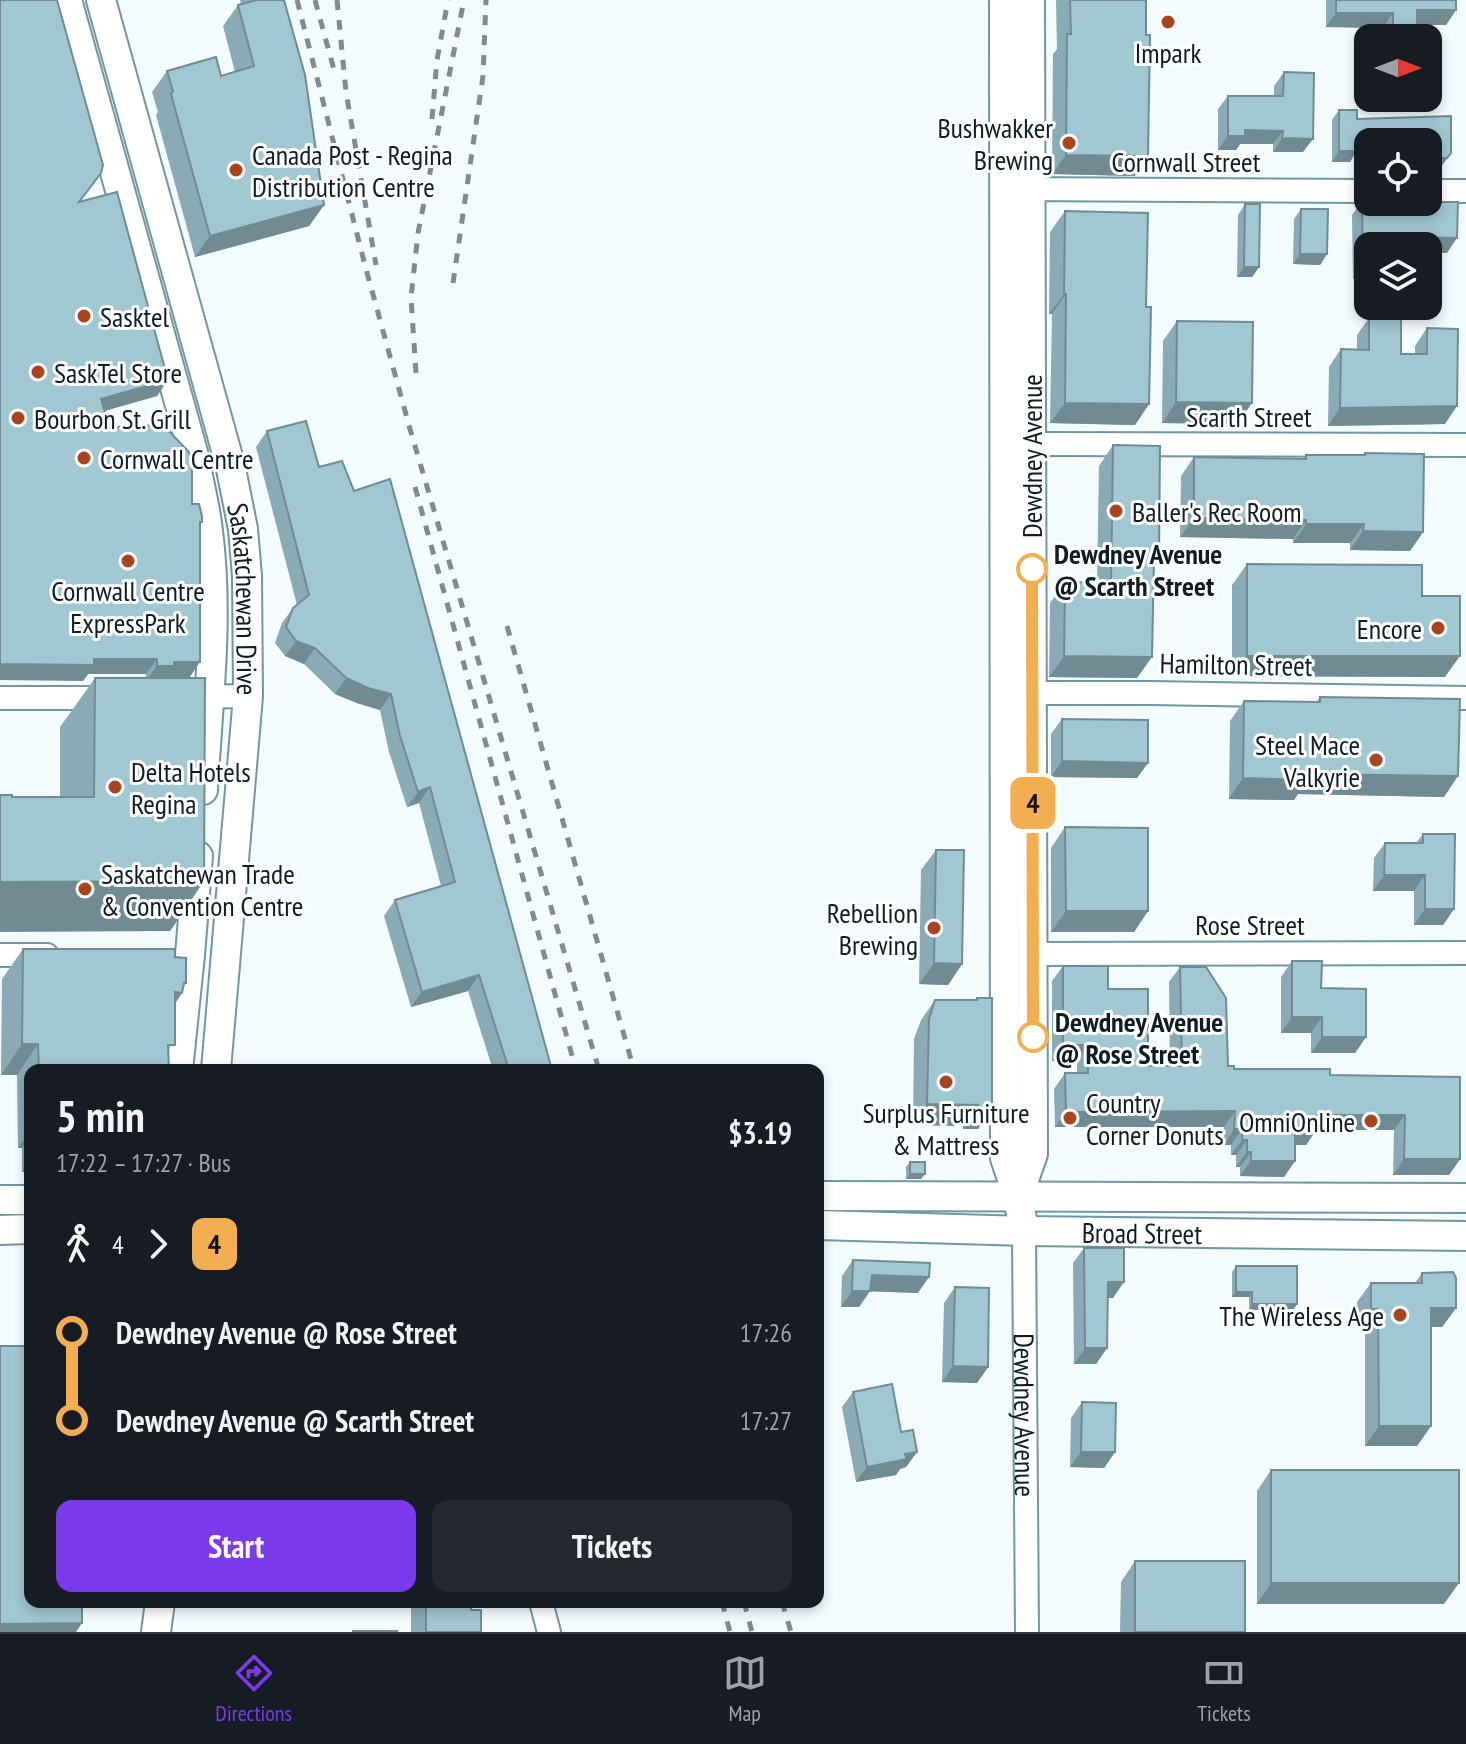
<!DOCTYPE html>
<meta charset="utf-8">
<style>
:root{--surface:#171b24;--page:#242831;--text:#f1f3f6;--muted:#9ea1a6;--line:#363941;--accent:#7c3aed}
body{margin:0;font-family:"PT Sans Narrow",sans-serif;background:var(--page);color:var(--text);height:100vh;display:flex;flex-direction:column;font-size:30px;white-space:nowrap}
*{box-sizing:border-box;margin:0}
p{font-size:26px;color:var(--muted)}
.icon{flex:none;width:44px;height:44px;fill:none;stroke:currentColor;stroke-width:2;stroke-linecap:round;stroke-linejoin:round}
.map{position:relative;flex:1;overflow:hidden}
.sheet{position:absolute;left:24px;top:1064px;width:800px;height:544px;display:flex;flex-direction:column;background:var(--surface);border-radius:16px;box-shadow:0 4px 12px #0003}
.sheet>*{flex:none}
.badge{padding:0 16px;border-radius:12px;font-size:28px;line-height:52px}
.needle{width:52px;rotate:90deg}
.buttons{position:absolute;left:1354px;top:24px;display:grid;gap:16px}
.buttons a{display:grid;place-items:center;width:88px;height:88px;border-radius:16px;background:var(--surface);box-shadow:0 4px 12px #0003;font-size:40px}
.map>.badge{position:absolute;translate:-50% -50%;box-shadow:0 0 0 4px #fff}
.legs{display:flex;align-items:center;gap:12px;height:88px;padding:0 32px;font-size:26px}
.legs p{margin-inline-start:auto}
.head{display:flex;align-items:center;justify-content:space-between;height:136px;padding:0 32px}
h1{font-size:44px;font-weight:600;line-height:60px}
.action{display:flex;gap:16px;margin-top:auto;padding:16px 32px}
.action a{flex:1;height:92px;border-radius:16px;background:var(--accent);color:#fff;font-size:32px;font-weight:600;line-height:92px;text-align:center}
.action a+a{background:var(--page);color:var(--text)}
ul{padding:0 32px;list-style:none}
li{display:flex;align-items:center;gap:28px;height:88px;font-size:30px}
li i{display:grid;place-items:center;width:12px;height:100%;margin:0 10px;background:currentColor}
li i::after{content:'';width:20px;height:20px;margin:-10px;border:6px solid;border-radius:50%;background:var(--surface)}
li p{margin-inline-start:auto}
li:first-child i{background:linear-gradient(#0000 50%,currentColor 0)}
li:last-child i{background:linear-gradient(currentColor 50%,#0000 0)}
.tabs{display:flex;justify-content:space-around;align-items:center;height:112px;border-top:2px solid var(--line);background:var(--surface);font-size:22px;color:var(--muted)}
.tabs a{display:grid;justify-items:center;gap:4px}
.tabs .active{color:var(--accent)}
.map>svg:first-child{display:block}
</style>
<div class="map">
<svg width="1466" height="1632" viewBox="0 0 1466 1632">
<rect width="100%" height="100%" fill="#f3fbfd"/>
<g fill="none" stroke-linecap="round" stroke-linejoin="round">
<g stroke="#7296a1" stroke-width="26">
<g id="minor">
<path d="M1017 189 1368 191"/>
<path d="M1428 191H1466"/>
<path d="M1031 444 1466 445"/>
<path d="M1018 693H1151L1466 698"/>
<path d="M193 697 248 696"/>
<path d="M0 698H111"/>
<path d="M1033 954 1466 953"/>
<path d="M0 955H47"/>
<path id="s1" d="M1024 1231 1027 1632"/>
<path d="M541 1602 549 1632"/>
</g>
</g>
<g stroke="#7296a1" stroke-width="32">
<g id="major">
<path d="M67 0 193 452C198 478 205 504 208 531 219 616 208 704 203 790"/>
<path id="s2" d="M101 0 230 464 243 529 247 576 248 696 216 1070"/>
<path d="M1004 0 1005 1158 1018 1197 1024 1231"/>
<path d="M178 1070 190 955 198 856"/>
<path d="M818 1196 1466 1198"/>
<path d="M1018 1197 1033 1154 1030 0"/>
<path d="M0 1200H30"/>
<path id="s3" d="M818 1225 1024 1231 1466 1236"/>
<path d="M0 1230 30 1229"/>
<path d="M156 1632 160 1602"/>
</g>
</g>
<use href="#minor" stroke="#fff" stroke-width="22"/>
<use href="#major" stroke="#fff" stroke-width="28"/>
<path stroke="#808b8e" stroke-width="5" stroke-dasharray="10 10" stroke-linecap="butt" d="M297 0 366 269 410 429 599 1070
M315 0 336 77
M337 0 346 92 376 265
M432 119 437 60 448 0
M453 283 483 76 486 0
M416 373 411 298 418 233 464 0
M415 487 576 1070
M507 626 634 1070
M722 1602 730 1632
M744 1602 752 1632
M782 1602 791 1632"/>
</g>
<path fill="#8aabb5" d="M240 0H284L324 205 309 226 195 257 156 115 158 112 152 92 167 71 221 76 235 72 223 26 238 5 241 4Z
M1056 0H1146V35L1135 176 1052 174 1053 54 1057 49Z
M1326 0H1456V10L1446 25H1417L1410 38H1383V28L1326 27Z
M1284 72 1303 152H1273V144H1240L1236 150H1218V109L1228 96H1274V86Z
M1339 110H1357V119L1451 116V153L1440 168H1428V142H1368V155H1354L1350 162H1332V120Z
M1362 201 1447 253 1428 252V246L1368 279H1353L1352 215Z
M80 202 168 380 157 396 104 411 110 430 192 504 200 524 189 678 204 881 170 931 12 797H60V727L95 678H146V674H88L83 681Z
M1245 204 1259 267 1252 277H1237L1238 215Z
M1301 209 1327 254 1320 265 1293 264 1294 219Z
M1065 211 1149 404 1135 425 1050 423 1052 314H1049L1050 232Z
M1369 318 1401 354H1415V346L1427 328 1445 424 1328 426 1329 367 1341 349 1357 350V335Z
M1177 321 1237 424 1162 423 1163 341Z
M267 431 319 467 552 1070H493L468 991 411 1007 384 916 395 900 441 886 419 803 407 807 389 752 380 710 357 703 335 694 304 664 285 656 275 643 282 623 293 608 297 605 256 447Z
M1113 445 1159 560 1154 568 1137 678 1049 677 1050 603 1065 582 1097 583 1099 466Z
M1365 453 1423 532 1410 551 1350 550V543H1293V539L1180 537 1181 476 1194 457 1304 459 1306 455H1363Z
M1247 564 1422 596 1445 677 1232 676V585Z
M1320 697 1444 797 1298 794 1294 800 1229 799 1230 721 1244 701 1316 702Z
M1062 719 1137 778 1051 777V734Z
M1065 827 1148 911 1134 932H1051V848Z
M1423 834 1454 909 1443 925H1414V891H1373L1374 858 1385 843H1416Z
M936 850 962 964 948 985 919 984 921 870Z
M23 949 175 957 183 987 182 993 175 1004 169 1053V1070H30V1171L22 1172V1148H18L17 1075H1L2 979Z
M1292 961 1321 988 1366 1037 1355 1053H1311V1033H1281V977Z
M1063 966 1108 989 1148 1066H1170L1169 982 1180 967 1228 1066 1234 1069 1330 1075 1460 1077V1159L1449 1175H1393L1394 1130H1316L1306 1145H1295V1161L1284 1177 1240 1176V1167H1236V1155H1231V1145H1224V1127H1055L1054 1089 1065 1073H1077V1061H1052V981Z
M977 998 992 1108 978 1129H963V1126L913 1125 914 1039 921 1020 935 1000H975Z
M910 1162 921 1179H906V1167Z
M1084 1248 1113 1298H1108L1107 1348 1096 1364H1074L1073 1263Z
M853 1260 918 1293 870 1291 859 1307H841L842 1276Z
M1236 1266 1297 1304 1293 1310H1249V1297H1232V1272Z
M1422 1273 1456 1308 1442 1327H1431V1426L1417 1446H1365V1328H1357V1302L1371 1283H1415Z
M955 1287 988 1367 977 1383 942 1382 944 1303Z
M853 1392 901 1432 917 1452 906 1467 900 1469 896 1475 856 1482 842 1407Z
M1082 1402 1115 1452 1104 1468 1070 1467 1071 1418Z
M1271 1470 1444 1604H1257V1491Z
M1135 1561 1245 1632H1120L1121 1582Z
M411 1602H471V1610L481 1632H411Z"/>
<path fill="#718b94" d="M1417 10H1456L1446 25H1407Z
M1336 13H1393L1383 28 1326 27Z
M1393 28H1417L1410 38H1386Z
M1245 130 1283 131 1273 144H1240L1236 150H1218L1228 136Z
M1282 138 1313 139 1303 152H1273Z
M1357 145H1368V155H1354L1350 162H1332L1339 151Z
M1451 153 1440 168H1428V158Z
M1066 155 1148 156 1135 176 1052 174Z
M324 205 309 226 195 257 210 236Z
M1416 237 1457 238 1447 253 1428 252V246H1410Z
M1300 254H1327L1320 265 1293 264Z
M1363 265H1368V279H1353Z
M1244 267H1259L1252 277H1237Z
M1064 294H1066L1052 314H1049Z
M168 380 157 396 90 415 101 399Z
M1176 402 1252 403 1237 424 1162 423Z
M1065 403 1149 404 1135 425 1050 423Z
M1457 406 1445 424 1328 426 1340 408Z
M1194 518 1306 520 1293 539 1180 537Z
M1306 524H1364L1350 543H1293Z
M1363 531 1423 532 1410 551 1350 550Z
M296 641 315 648 304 664 285 656Z
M1064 656 1152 657 1137 678 1049 677Z
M1247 656H1460L1445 677 1232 676Z
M94 659H157L146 674H88L83 681 0 680V664Z
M174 662H200L189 678 146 681 157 666Z
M346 678 391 694 380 710 357 703 335 694Z
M1062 761 1148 763 1137 778 1051 777Z
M1308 774 1458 776 1444 797 1298 794 1294 800 1229 799 1243 778Z
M430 787 419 803 407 807 418 792Z
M1384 875H1425L1414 891H1373Z
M204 881 170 931 0 932V882Z
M1425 909H1454L1443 925H1414Z
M1066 911H1148L1134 932H1051Z
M934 963 962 964 948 985 919 984Z
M479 975 468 991 411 1007 422 992Z
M184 983H186L179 993H182L161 1023 175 992Z
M1292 1017H1322L1311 1033H1281Z
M1322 1037H1366L1355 1053H1311Z
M22 1044H38L17 1075H1Z
M1063 1045H1088L1077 1061H1052Z
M927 1104 978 1105 963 1126 913 1125Z
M977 1108H992L978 1129H963Z
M1235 1111 1224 1127H1055L1066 1112Z
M1317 1115H1405L1394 1130H1316L1306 1145H1284L1295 1129Z
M1234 1129H1242L1231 1145H1224Z
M30 1131V1137L22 1148H18Z
M1242 1140H1247L1236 1155H1231Z
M1247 1152H1251L1240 1167H1236Z
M1404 1159H1460L1449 1175H1393Z
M30 1160V1171L22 1172Z
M1251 1161H1295L1284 1177 1240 1176Z
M910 1174H925L921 1179H906Z
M872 1275 929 1277 918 1293 861 1291Z
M1108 1282H1124L1113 1298H1097Z
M852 1291H870L859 1307H841Z
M1236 1292H1252L1249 1297H1232Z
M1252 1304H1297L1293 1310H1249Z
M1431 1308H1456L1442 1327H1417Z
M1371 1309H1378L1365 1328H1357Z
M1085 1348H1107L1096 1364H1074Z
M953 1366 988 1367 977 1383 942 1382Z
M1379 1426H1431L1417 1446H1365Z
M917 1452 906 1467 900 1469 896 1475 856 1482 867 1467 905 1454Z
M1081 1452H1115L1104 1468 1070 1467Z
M1271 1583H1459L1444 1604H1257Z
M265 1602H290L288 1605H263Z
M82 1623 76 1632H0V1624Z"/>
<path fill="#a1c7d3" stroke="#718b94" stroke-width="2" d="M0 0H57L103 165 101 173 79 202 117 192 168 380 101 399 110 430 124 425 164 426 189 452 192 464V504H199L202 516V522H200V662H174V666H157V659H94V665L0 664Z
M257 0H284L305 75 324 205 210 236 171 94 173 91 167 71 216 57 221 76 254 66 238 5Z
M1070 0H1146V35H1150L1148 156 1066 155 1067 34H1071Z
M1336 0H1456V10H1417V28H1393V13H1336Z
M1284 72 1314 73 1313 139 1282 138 1283 131 1245 130V136H1228V96H1283Z
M1339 110H1357V119L1451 116V153L1447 158H1428V142H1368V145H1357V151H1339Z
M1362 201H1368V202H1458L1457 238 1416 237V246H1368V265H1363Z
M1245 204H1260L1259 267H1244Z
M1301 209H1328L1327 254H1300Z
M1065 211 1148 213 1146 307H1151L1149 404 1065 403 1066 294H1064Z
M1369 318H1401V354H1427V328L1458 329 1457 406 1340 408 1341 349 1369 350Z
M1177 321 1253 322 1252 403 1176 402Z
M306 421 319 467 342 461 354 491 390 479 552 1070H509L479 975 422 992 395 900 455 882 430 787 418 792 400 736 391 694 368 688 346 678 315 648 296 641 286 627 293 608 309 595 267 431Z
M1113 445 1160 446 1159 560H1154L1152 657 1064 656 1065 582 1111 583Z
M1365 453 1424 454 1423 532 1363 531 1364 524H1306V520L1194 518V457L1306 459V455H1365Z
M1247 564 1422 565V596H1460V656H1247Z
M95 678H205L204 881 0 882V795H12V797H94Z
M1320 697 1460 699 1458 776 1308 774V780L1243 778 1244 701 1320 702Z
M1062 719 1148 720V763L1062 761Z
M1065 827 1148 828V911H1066Z
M1423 834H1455L1454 909H1425V875H1384L1385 843H1423Z
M936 850H964L962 964 934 963Z
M23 949H175V957L186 958V983H184L182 993 175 992V1045H168L169 1070H39L38 1044H22Z
M1292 961H1322L1321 988 1366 989V1037H1322V1017H1292Z
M1063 966H1108V989H1148V1066H1182L1180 967H1206L1226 998 1228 1066H1234V1069H1330V1075L1460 1077V1159H1404L1405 1115H1317V1130L1295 1129V1161H1251V1152H1247V1140H1242V1129H1234L1235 1111 1066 1112 1065 1073H1088V1045H1063Z
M977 998H992V1108H977L978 1105 927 1104 929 1019 935 1000H977Z
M910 1162H925V1174H910Z
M1084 1248H1124V1282H1108L1107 1348H1085Z
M853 1260 930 1263 929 1277 872 1275 870 1291H852Z
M1236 1266H1297V1304H1252V1292H1236Z
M1453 1272 1456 1278V1308H1431V1426H1379L1378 1309H1371V1283H1422V1273Z
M955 1287 989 1288 988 1367 953 1366Z
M0 1346H30V1602H82V1623L0 1624Z
M892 1384 901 1432 913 1430 917 1452 905 1454 907 1459 867 1467 853 1392Z
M1082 1402 1116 1403 1115 1452H1081Z
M1271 1470H1459V1583H1271Z
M1135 1561H1245V1632H1135Z
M426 1602H471V1610H481V1632H426Z
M353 1631H397V1632H353Z"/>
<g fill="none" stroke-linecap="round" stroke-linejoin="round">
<g stroke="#fff" stroke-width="18">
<path id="line-1" d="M1032 569 1033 1037"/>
</g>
<use href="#line-1" stroke="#f2ae4f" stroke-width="12"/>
</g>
<g fill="#aa431e" stroke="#fff" stroke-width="3">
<circle cx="1168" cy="22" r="8"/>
<circle cx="1069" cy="143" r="8"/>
<circle cx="236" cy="170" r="8"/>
<circle cx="84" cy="316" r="8"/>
<circle cx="38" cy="372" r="8"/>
<circle cx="18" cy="418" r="8"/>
<circle cx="84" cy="458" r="8"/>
<circle cx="1116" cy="511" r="8"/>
<circle cx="128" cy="561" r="8"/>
<circle cx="1438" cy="628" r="8"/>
<circle cx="1376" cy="760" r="8"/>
<circle cx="115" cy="787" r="8"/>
<circle cx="85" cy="889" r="8"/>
<circle cx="934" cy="928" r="8"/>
<circle cx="946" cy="1082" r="8"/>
<circle cx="1070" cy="1118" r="8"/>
<circle cx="1371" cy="1121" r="8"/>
<circle cx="1400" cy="1315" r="8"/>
</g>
<g fill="#fff" stroke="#f2ae4f" stroke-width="4">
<circle cx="1032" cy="569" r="14"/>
<circle cx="1033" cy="1037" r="14"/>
</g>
<g text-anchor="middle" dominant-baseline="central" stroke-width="6" stroke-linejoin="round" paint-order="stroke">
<g font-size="28" fill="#0e1d21" stroke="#fff" text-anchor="start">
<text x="1168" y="52" text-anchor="middle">Impark</text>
<text x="1053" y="127" text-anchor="end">Bushwakker<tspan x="1053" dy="32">Brewing</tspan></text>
<text x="252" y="154">Canada Post - Regina<tspan x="252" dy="32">Distribution Centre</tspan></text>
<text x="100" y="316">Sasktel</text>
<text x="54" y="372">SaskTel Store</text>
<text x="34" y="418">Bourbon St. Grill</text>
<text x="100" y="458">Cornwall Centre</text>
<text x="1132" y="511">Baller's Rec Room</text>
<text x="128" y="590" text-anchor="middle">Cornwall Centre<tspan x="128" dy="32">ExpressPark</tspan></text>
<text x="1422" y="628" text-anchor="end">Encore</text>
<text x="1360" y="744" text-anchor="end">Steel Mace<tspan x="1360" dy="32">Valkyrie</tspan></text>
<text x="131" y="771">Delta Hotels<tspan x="131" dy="32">Regina</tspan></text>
<text x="101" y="873">Saskatchewan Trade<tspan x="101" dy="32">&amp; Convention Centre</tspan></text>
<text x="918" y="912" text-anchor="end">Rebellion<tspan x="918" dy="32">Brewing</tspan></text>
<text x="1086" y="1102">Country<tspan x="1086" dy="32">Corner Donuts</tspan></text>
<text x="946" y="1112" text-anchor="middle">Surplus Furniture<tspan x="946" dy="32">&amp; Mattress</tspan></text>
<text x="1355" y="1121" text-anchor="end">OmniOnline</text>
<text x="1384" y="1315" text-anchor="end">The Wireless Age</text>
</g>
<g font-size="28" fill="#0e1d21" stroke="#fff">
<text x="1186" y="161">Cornwall Street</text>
<text x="1249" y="416">Scarth Street</text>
<text transform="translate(1031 456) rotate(-90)">Dewdney Avenue</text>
<text stroke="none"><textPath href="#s2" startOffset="618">Saskatchewan Drive</textPath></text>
<text transform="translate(1236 664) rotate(1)">Hamilton Street</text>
<text x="1250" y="924">Rose Street</text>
<text stroke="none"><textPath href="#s3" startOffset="324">Broad Street</textPath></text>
<text stroke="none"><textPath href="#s1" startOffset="184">Dewdney Avenue</textPath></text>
</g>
<g font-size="28" font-weight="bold" fill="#0e1d21" stroke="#fff" text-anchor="start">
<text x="1054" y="553">Dewdney Avenue<tspan x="1054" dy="32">@ Scarth Street</tspan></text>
<text x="1055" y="1021">Dewdney Avenue<tspan x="1055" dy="32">@ Rose Street</tspan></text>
</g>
</g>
</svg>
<div class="buttons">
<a><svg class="needle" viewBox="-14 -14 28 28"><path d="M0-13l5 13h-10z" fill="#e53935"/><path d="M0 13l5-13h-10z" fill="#9ea1a6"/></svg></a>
<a><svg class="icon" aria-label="locate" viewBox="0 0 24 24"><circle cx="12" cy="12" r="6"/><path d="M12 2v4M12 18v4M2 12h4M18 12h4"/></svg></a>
<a><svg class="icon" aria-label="layers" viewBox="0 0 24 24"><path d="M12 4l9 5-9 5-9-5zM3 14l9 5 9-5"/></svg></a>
</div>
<b class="badge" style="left:1033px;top:803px;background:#f2ae4f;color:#111">4</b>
<section class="sheet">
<div class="head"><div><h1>5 min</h1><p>17:22 – 17:27 · Bus</p></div><b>$3.19</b></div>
<div class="legs"><svg class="icon" aria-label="walk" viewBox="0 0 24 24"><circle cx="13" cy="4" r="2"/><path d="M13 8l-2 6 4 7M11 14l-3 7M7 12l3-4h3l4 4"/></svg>4<svg class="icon" aria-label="forward" viewBox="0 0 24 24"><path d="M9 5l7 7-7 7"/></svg><b class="badge" style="background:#f2ae4f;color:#111">4</b></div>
<ul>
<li><i style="color:#f2ae4f"></i><b>Dewdney Avenue @ Rose Street</b><p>17:26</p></li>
<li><i style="color:#f2ae4f"></i><b>Dewdney Avenue @ Scarth Street</b><p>17:27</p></li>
</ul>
<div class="action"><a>Start</a><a>Tickets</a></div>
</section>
</div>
<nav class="tabs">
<a class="active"><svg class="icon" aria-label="directions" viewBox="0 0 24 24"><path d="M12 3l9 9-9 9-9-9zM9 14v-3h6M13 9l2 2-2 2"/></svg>Directions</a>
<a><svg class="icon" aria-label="map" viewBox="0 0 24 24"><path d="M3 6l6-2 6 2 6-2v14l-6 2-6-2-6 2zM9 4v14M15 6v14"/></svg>Map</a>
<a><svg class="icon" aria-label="tickets" viewBox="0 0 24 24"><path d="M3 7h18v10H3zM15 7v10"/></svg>Tickets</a>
</nav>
